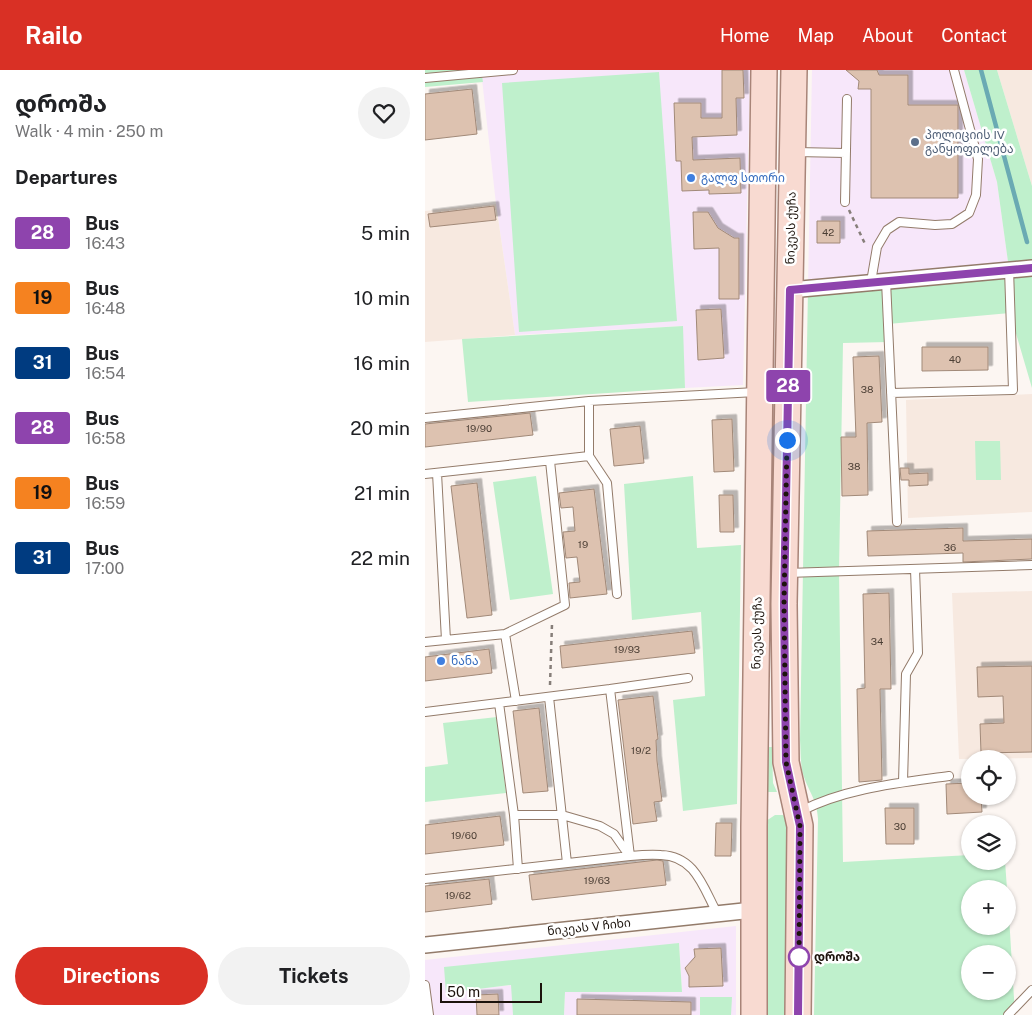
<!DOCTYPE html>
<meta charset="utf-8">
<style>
:root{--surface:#fff;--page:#f2f2f2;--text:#202124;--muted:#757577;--accent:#d93025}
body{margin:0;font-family:"Public Sans","Noto Sans Georgian",sans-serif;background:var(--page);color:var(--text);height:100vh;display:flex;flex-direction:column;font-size:19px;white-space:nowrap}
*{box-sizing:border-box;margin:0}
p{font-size:16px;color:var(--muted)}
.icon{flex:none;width:28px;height:28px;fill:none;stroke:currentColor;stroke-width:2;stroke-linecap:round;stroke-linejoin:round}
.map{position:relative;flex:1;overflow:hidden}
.panel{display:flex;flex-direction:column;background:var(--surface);width:425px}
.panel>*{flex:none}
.badge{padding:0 10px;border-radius:4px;font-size:18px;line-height:32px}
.buttons{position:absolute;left:536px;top:680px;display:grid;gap:10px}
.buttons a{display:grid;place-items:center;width:55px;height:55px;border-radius:50%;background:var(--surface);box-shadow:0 1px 4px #0004;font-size:25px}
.scale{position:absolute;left:15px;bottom:12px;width:102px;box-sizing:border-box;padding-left:5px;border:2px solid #1c130c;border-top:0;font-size:14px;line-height:18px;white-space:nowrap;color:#1c130c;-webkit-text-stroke:4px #fff;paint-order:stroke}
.you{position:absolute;width:25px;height:25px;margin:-12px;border:4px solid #fff;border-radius:50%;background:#1a73e8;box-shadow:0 0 0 8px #1a73e833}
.map>.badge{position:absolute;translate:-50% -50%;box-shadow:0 0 0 2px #fff}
h2{padding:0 15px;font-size:19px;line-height:45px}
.round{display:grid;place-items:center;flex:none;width:52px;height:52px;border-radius:26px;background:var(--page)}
.overview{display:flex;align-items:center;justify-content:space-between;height:85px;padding:0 15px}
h1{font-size:24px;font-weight:700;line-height:38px}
.action{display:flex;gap:10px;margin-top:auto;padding:10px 15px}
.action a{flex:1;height:58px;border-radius:30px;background:var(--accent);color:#fff;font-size:20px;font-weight:700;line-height:58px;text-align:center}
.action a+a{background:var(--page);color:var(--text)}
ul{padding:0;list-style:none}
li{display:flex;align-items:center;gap:15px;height:65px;padding:0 15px}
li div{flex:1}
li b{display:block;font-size:19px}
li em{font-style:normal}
li .badge{min-width:55px;font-weight:700;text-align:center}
header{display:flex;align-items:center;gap:30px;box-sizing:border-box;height:70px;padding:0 25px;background:var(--accent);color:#fff}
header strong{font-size:24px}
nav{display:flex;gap:28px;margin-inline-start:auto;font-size:18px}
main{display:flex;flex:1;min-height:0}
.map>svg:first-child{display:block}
</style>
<header>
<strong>Railo</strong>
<nav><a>Home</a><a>Map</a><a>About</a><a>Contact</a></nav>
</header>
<main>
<section class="panel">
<div class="overview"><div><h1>დროშა</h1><p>Walk · 4 min · 250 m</p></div><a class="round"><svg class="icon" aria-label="heart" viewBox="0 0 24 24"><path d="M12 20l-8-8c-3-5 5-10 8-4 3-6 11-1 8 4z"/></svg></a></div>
<h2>Departures</h2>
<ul>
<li><span class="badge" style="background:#8e44ad;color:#fff">28</span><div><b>Bus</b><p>16:43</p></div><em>5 min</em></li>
<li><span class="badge" style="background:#f58220;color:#111">19</span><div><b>Bus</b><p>16:48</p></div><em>10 min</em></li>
<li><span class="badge" style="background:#003b80;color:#fff">31</span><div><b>Bus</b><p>16:54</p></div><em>16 min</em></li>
<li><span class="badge" style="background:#8e44ad;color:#fff">28</span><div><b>Bus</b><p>16:58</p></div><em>20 min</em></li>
<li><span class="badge" style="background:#f58220;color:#111">19</span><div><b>Bus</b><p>16:59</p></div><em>21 min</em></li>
<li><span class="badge" style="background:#003b80;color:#fff">31</span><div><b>Bus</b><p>17:00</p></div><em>22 min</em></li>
</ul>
<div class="action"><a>Directions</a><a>Tickets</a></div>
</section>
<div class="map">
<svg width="607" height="945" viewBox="0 0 607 945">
<defs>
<filter id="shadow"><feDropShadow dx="4.5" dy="-4.5" stdDeviation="0" flood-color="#0004"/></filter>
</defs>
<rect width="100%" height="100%" fill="#fcf6f2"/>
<path fill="#f7e7fa" d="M56 0H325L318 315 260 318 257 256 90 265 71 134Z
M387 0H539L572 112 584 199 383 218Z
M311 856V945H306V927H275V945H139L140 922H257L254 873 21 922 87 915 88 945H0V890Z"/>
<path fill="#f7e9e0" d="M572 0H607V116Z
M71 134 90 265 0 272V141Z
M607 324V442L483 448 481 330Z
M607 521V688L534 689 527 523Z"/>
<path fill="#bff0cc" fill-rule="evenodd" d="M0 0H56L58 12 0 17Z
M539 0H572L607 116V318L585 243 463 254V272L418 273 414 501 418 792 545 785V791H580L582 819H545V856H582L583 829 590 945H389L393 749C392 730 385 724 379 707 375 696 376 682 375 670L383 218 584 199 572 112ZM545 884H582V921H545Z
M234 2 252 251 94 262 77 13Z
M258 256 260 318 43 332 37 269Z
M550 371H575L576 410H551Z
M111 406 128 524 85 530 68 412Z
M268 406 272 478 316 475 312 734 258 741 248 630 280 626 276 542 207 550 199 414Z
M72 647 81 723 0 732V697L23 694 18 653Z
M342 677H347L348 713 352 722H342Z
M350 745H358L363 750V945H339L341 751Z
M254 873 257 922H140L139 945H88L86 915 21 923 19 897Z
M275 927H307L306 945H275Z"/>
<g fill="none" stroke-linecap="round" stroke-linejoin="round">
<path stroke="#6aaab3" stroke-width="4.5" d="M556 0 602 172"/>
</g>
<path fill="#ddc2b0" stroke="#a18978" filter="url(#shadow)" d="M297 0H318L319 28H311L312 65 267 67 268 90 315 88 316 123 284 124V120L257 121 256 91H251L249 33H276V48H297Z
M421 0H452L454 5H483V35H533V128H446V19H433L434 11Z
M47 19 52 64 0 70V24Z
M69 136 71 150 5 157 3 144Z
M268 142H283L293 158 309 168H314V229H294V178L269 179Z
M392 151H415V173H392Z
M296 239 299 288 273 290 271 240Z
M497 277H563V300L497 301Z
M454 286 457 352 442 353 443 425 417 426 416 367H431L428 287Z
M105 343 108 365 0 377V354Z
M307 349 309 401 289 402 287 350Z
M215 356 219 393 189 396 185 359Z
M475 398H484V404L503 403V415L484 416V410H476Z
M52 413 67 545 42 548 26 416Z
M169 419 182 524 145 528 144 513 155 512 152 487 141 488 138 462 150 461 148 437 136 438 134 423Z
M294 425H308L309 462H295Z
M538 458V471L607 469V489L538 492V483L443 486 442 461Z
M464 523 466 619H455L457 710 434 712 432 619 440 618 438 524Z
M267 561 270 583 137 598 135 576Z
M64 579 67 603 0 611V587Z
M607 596V682L556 683 555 654 579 653 578 626 553 627 552 597Z
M228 626 233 669 231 670 232 691 237 731 229 732 232 751 208 754 193 630Z
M114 638 123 721 98 723 88 641Z
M545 713V726H556L557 742 522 744 521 714Z
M460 738H489V774H461Z
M75 746 79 775 0 784V755Z
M291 753H307L306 786H290Z
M232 790 238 791 241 815 107 830 104 805Z
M64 809 67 834 0 842V816Z
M296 878 298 916 264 917V906L260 898 270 887 269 879Z
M73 924 74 945H52L51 925Z
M152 929 266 932V945H152Z"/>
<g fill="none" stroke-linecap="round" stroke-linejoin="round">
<g stroke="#937b6a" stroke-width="10">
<path id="service" d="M0 8 88 0
M371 82 421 83
M420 132 422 29
M461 211 472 452
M446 212 452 177 462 160 474 152 510 155 527 154 544 143 551 125 553 89 529 0
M466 323 588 320 584 199
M0 348 164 331 331 322
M164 386 182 413 192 524
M12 403 21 570
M0 404 164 386V331
M362 503 607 495
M80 564 91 631
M0 572 80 564 140 535 125 391
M185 619 263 608
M124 627 142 793
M74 633 89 745H137L175 756 189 764 203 784
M0 642 185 619 205 786
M478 712 481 604 493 583 490 499
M376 741C421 718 474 713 524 706
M89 745 93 799
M0 809 205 786C215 785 226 784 236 785 270 786 278 817 292 843
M0 915 4 945
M583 945 607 920"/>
</g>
<g stroke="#937b6a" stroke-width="18">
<path id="minor" d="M365 220 607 198
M0 875 328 840"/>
</g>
<g stroke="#a88478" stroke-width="28">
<path id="primary" d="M369 0 359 534 361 692 375 756 373 945
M329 945V757L339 0"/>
</g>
<path stroke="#867e79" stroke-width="2.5" stroke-dasharray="4 4" stroke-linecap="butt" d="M424 140 441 176
M125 615 127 554"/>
<use href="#service" stroke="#fff" stroke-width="8"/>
<use href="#minor" stroke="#fff" stroke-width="15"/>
<use href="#primary" stroke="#f8dad1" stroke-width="25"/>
</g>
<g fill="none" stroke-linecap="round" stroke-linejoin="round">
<g stroke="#fff" stroke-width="11">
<path id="line" d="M373 945 375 756 361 692 359 534 365 220 607 198"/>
</g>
<use href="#line" stroke="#8e44ad" stroke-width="8"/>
<path stroke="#1c130c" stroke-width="5" stroke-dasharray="0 9" d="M362 370 359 534 361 692 375 756 374 888V887"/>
</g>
<circle fill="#5c6f8a" stroke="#fff" stroke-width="2" cx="490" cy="72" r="5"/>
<g fill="#3f7fe0" stroke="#fff" stroke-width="2">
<circle cx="266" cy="108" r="5"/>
<circle cx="16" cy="591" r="5"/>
</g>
<circle fill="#fff" stroke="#8e44ad" stroke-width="2.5" cx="374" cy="887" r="10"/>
<g text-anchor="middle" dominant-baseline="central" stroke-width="5" stroke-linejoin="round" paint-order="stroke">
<g font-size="10" fill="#4c3f35">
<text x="403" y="162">42</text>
<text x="530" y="289">40</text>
<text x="442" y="319">38</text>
<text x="54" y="358">19/90</text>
<text x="429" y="396">38</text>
<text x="158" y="474">19</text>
<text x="525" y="477">36</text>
<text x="452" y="571">34</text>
<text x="202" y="579">19/93</text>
<text x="216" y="680">19/2</text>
<text x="475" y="756">30</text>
<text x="39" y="765">19/60</text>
<text x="172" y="810">19/63</text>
<text x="33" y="825">19/62</text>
</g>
<g font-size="12" fill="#4e5e75" stroke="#fff" text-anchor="start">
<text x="500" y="65">პოლიციის IV<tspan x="500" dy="14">განყოფილება</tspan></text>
</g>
<g font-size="12" fill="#366cbe" stroke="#fff" text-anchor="start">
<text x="276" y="108">გალფ სთორი</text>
<text x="26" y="591">ნანა</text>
</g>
<g font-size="12" fill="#1c130c" stroke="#fff">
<text transform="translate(366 158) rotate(-89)">ნიკეას ქუჩა</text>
<text transform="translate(332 563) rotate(-89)">ნიკეას ქუჩა</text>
<text transform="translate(164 857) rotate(-6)">ნიკეას V ჩიხი</text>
</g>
<g font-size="12" font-weight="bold" fill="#1c130c" stroke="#fff" text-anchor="start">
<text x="389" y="887">დროშა</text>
</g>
</g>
</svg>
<div class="buttons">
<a><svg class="icon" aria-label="locate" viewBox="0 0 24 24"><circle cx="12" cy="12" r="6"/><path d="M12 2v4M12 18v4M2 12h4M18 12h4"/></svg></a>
<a><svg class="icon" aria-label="layers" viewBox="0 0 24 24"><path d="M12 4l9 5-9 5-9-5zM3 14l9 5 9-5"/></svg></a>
<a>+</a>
<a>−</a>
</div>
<div class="scale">50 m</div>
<div class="you" style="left:362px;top:370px"></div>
<b class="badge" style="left:363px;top:316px;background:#8e44ad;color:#fff">28</b>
</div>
</main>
